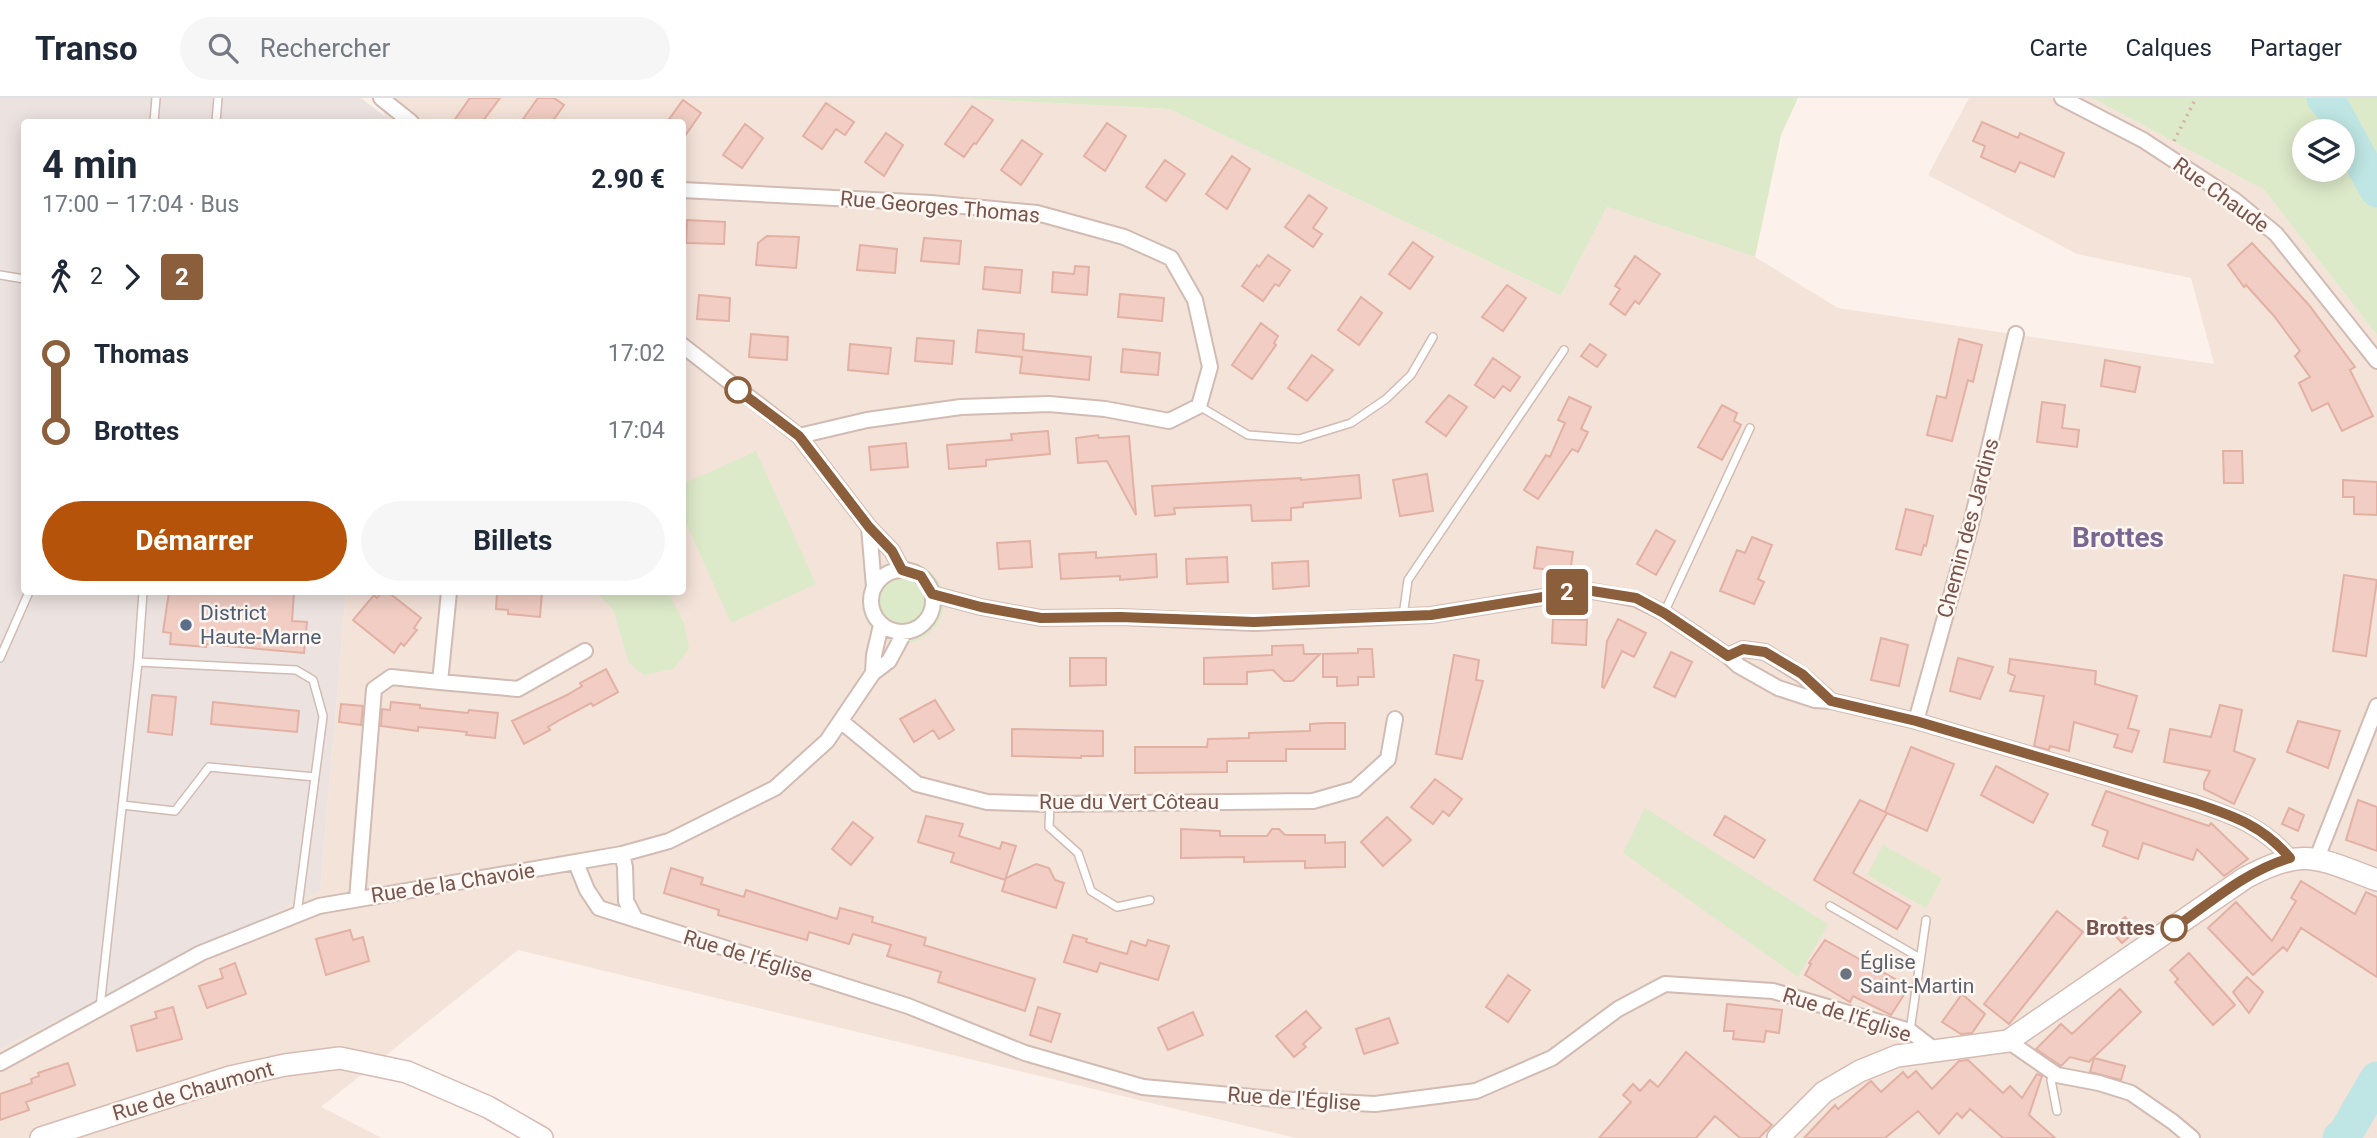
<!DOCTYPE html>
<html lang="fr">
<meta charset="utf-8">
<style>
:root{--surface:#fff;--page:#f6f6f7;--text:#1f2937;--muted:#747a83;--line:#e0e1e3;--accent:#b45309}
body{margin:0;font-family:Roboto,sans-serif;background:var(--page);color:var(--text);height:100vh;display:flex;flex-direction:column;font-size:26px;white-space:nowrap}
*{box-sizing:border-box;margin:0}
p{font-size:23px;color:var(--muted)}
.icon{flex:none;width:38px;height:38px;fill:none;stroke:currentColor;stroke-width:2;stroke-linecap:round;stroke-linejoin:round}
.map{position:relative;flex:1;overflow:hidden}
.panel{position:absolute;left:21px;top:21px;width:665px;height:476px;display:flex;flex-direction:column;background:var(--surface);border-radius:7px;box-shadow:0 4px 18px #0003}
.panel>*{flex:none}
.badge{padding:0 14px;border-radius:5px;font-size:24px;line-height:46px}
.buttons{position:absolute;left:2292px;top:21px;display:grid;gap:14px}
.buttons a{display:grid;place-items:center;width:63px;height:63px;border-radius:50%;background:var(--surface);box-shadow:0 4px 18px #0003;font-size:35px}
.map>.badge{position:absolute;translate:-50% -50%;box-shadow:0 0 0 4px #fff}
.legs{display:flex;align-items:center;gap:10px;height:77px;padding:0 21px;font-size:23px}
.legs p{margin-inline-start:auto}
.headline{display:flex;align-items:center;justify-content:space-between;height:119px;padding:0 21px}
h1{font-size:38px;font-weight:700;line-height:52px}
.primary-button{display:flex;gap:14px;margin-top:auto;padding:14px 21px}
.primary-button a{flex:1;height:80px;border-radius:42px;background:var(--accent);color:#fff;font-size:28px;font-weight:700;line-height:80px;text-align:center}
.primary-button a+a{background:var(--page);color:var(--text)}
ul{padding:0 21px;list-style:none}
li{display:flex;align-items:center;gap:24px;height:77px;font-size:26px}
li i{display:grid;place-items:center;width:10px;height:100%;margin:0 9px;background:currentColor}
li i::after{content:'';width:18px;height:18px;margin:-9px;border:5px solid;border-radius:50%;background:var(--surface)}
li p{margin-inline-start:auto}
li:first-child i{background:linear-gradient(#0000 50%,currentColor 0)}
li:last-child i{background:linear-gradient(currentColor 50%,#0000 0)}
header{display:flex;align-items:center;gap:42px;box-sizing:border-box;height:98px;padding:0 35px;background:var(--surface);border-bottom:2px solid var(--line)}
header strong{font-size:33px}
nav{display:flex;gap:38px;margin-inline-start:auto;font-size:24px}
.search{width:490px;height:63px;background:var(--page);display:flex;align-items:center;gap:18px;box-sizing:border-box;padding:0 24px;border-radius:38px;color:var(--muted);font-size:26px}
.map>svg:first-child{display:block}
</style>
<header>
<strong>Transo</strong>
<div class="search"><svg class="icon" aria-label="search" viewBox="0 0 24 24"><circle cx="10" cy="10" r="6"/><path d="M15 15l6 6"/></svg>Rechercher</div>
<nav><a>Carte</a><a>Calques</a><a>Partager</a></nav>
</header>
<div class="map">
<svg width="2377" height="1040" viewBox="0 0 2377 1040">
<rect width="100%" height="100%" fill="#fcf2eb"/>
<path fill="#f4e3d9" d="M381 0H956L1169 11 1561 198 1607 109 1755 159 1838 210 2214 266 2191 180 2077 156 1928 77 1969 0H2092L2264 92 2377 237V1040H1296L518 852 321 1009 382 1040H0V951L320 793 346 494H682V24H386Z"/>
<path fill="#ece3e0" d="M0 0H361L387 20 386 24H24V494H346L320 793 0 951Z"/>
<path fill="#ddeac9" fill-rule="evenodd" d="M956 0H1798L1781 37 1755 159 1607 109 1561 198 1169 11Z
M2092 0H2377V237L2264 92ZM2305 33H2343V72H2305Z
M756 353 816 486 731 525 683 418V386Z
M862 504a41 41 0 1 1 82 0a41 41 0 1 1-82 0Z
M596 494H668L684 525 689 551 673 571 644 577 629 565 613 511Z
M1645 710 1828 826 1798 879 1623 755Z
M1883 747 1942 780 1926 810 1867 777Z"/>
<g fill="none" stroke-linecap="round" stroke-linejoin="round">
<path stroke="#bfe6e4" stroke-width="35" d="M2324 0 2333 11 2377 92
M2340 1040 2344 1038 2377 981"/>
</g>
<path fill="#f1cdc3" stroke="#e3b0a4" stroke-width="2" d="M470 0H500L482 24H453Z
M538 0H554L564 7 552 24H521Z
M683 2 701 15 682 42V24H667Z
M826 5 854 24 845 37 836 31 822 51 803 38Z
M972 8 993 22 976 46 974 45 964 59 945 46Z
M1982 24 2018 40 2020 35 2064 55 2054 79 2020 64 2015 74 1981 59 1985 48 1973 43Z
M1107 25 1126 38 1105 73 1084 58Z
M745 26 763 40 742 70 723 57Z
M886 35 903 47 884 78 865 64Z
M1022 42 1042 56 1021 87 1001 72Z
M1232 58 1250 71 1227 111 1206 96Z
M1165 62 1185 76 1166 103 1146 89Z
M1309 97 1327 110 1313 130 1322 136 1313 149 1285 129Z
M687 122 725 124 724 146 686 145Z
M767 138 799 139 796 170 756 167 758 145Z
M924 140 961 143 959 166 921 163Z
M1413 144 1433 159 1410 191 1389 176Z
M2252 145 2309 207 2355 269 2350 272 2373 318 2342 333 2328 305 2312 313 2299 285 2310 279 2295 258 2300 253 2274 218 2246 187 2244 189 2228 167Z
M860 147 897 151 895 175 857 172Z
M1268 157 1290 172 1279 188 1275 186 1263 203 1242 188 1257 167 1259 169Z
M1635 158 1660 176 1639 206 1635 203 1625 217 1610 206 1620 191 1615 188Z
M1075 168 1089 169 1087 197 1052 194 1053 174 1074 176Z
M985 169 1022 172 1020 195 983 191Z
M1507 187 1526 200 1503 233 1482 219Z
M1120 196 1164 200 1162 223 1118 219Z
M699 197 730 200 729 223 697 221Z
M1361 199 1382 215 1359 247 1338 232Z
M1261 225 1278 238 1274 245 1276 247 1252 281 1232 267Z
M978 232 1024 236 1023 252 1091 259 1089 282 1020 275 1022 259 976 254Z
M751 236 788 239 787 262 749 259Z
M917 240 954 243 952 266 915 263Z
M1959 241 1982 247 1973 284 1968 282 1952 343 1927 337 1937 298 1946 300Z
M850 246 891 250 888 276 848 272Z
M1590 246 1606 257 1597 269 1581 258Z
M1123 251 1160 255 1158 277 1121 274Z
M1312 257 1333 272 1307 303 1288 290Z
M1493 260 1520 279 1510 293 1503 288 1494 300 1475 287Z
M2105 262 2140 269 2135 294 2101 288Z
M1449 297 1467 309 1446 338 1426 324Z
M1569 299 1591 309 1581 331 1588 334 1578 354 1572 351 1538 401 1524 392 1546 357 1550 359 1565 325 1558 322Z
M2042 304 2065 307 2062 330 2079 332 2077 349 2037 344Z
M1722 307 1737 315 1734 323 1741 327 1722 362 1698 349Z
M1048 333 1050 356 986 362V368L949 371 947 347 1012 342 1011 336Z
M1098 337 1099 340 1129 338 1136 417 1107 363 1078 365 1076 340Z
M906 345 908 369 871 372 869 349Z
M2223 353H2242L2243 385H2224Z
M1427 376 1433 413 1400 418 1393 382Z
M1359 377 1361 400 1303 405V409L1291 410V422L1252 423 1251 407 1174 410 1175 416 1155 418 1152 388 1301 380V382Z
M2343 382 2377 384V417L2354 416V399H2343Z
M1906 411 1933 418 1926 448 1924 447 1921 457 1896 451Z
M1656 432 1675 443 1656 477 1637 466Z
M1752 439 1772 447 1758 481 1764 484 1754 506 1720 493 1737 452 1745 455Z
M1030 443 1032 469 999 471 997 445Z
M1537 449 1573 454 1570 474 1534 470Z
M1096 454V460L1156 456 1157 479 1120 482V478L1061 481 1059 456Z
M1227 459 1228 484 1187 486 1186 461Z
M1308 463 1309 488 1273 491 1272 465Z
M2344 477 2377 482 2366 558 2333 553Z
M169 494H294L292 523 307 524 304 555 206 546V549L170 546 171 535 163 534Z
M382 494H388L421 520 414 530 417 532 404 548 401 545 394 555 353 522 374 497 377 500Z
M497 494H542L540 519 508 516V512L496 511Z
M1553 521 1587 522 1586 547 1552 545Z
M1618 521 1646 535 1634 559 1622 553 1604 590 1602 589 1607 543Z
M1881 540 1908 547 1899 588 1871 582Z
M1303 547 1304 556H1320L1293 583H1284L1273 572 1247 574V586H1204V560L1272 557V548Z
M1358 551H1372L1374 579H1358V587L1337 588V579H1323V556L1358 555Z
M1671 554 1692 564 1675 599 1654 589Z
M1454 557 1479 562 1476 582 1483 583 1462 661 1436 656Z
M1070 560H1106V587L1070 588Z
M1958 560 1993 569 1980 601 1950 593Z
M2010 561 2096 573 2095 586 2137 598 2128 630 2139 633 2132 654 2114 649 2118 637 2074 624 2069 653 2050 648 2049 652 2034 648 2044 598 2010 593 2015 578 2008 575Z
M606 571 618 594 593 608 591 605 563 620 548 629 550 632 524 646 512 623 567 597 582 588 580 585Z
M152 597 176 599 172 637 148 634Z
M935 602 954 632 939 641 933 632 914 644 900 621Z
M213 604 299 613 297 634 211 626Z
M391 604 420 607V610L468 615 469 612 498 615 495 640 466 637 467 634 449 632 418 629V633L381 628 382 611 390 612Z
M341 606 363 608 361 627 339 624Z
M2220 607 2242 612 2234 653 2255 661 2234 706 2204 691V685L2210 673 2164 664 2170 631 2211 639Z
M2298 623 2340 633 2328 670 2287 654Z
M1326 625H1345V651H1286V663H1227V674L1135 675V649H1207L1208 641 1249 640V635L1310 633V626Z
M1012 631 1103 633V658H1081V660L1012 658Z
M1911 649 1954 666 1927 733 1887 715 1853 775 1910 808 1897 831 1814 782 1860 702 1885 714Z
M1996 668 2048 696 2033 725 1981 697Z
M1435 681 1462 701 1449 718 1443 713 1433 726 1411 709Z
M2106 693 2209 728 2211 725 2248 761 2224 778 2197 751 2193 762 2143 745 2138 761 2103 748 2108 733 2092 727Z
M2358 702 2377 709V753L2346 742Z
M2289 710 2304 717 2298 733 2282 726Z
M926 718 963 726 959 738 1000 751 1002 744 1016 748 1005 782 951 764 954 755 918 744Z
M1725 718 1765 742 1754 760 1714 737Z
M1387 719 1411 742 1383 768 1361 744Z
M853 724 873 740 851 767 832 751Z
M1181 731 1220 733V738H1267L1272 731H1279L1285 737H1325V745L1345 744V769L1305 770V763L1244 764V759L1181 760Z
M1036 766 1049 770 1055 782 1064 785 1056 810 1002 793 1006 780Z
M671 770 703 780 701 786 744 799 746 792 837 821 840 810 873 819 872 824 926 840 924 847 1035 881 1025 913 938 884 941 874 887 858 891 847 853 836 849 846 809 834 807 842 718 817 719 812 664 795Z
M2301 783 2355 816 2366 794 2377 799V879L2301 830 2287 853 2283 849 2253 877 2208 830 2236 804 2272 843 2296 803 2291 800Z
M2057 813 2083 834 2009 926 1984 906Z
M2125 819 2137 832 2122 845 2110 832Z
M350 832 353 842 363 839 369 863 326 877 316 841Z
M1073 837 1087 841 1086 844 1127 856 1131 843 1146 848 1148 842 1169 848 1158 882 1100 865 1097 874 1064 864Z
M1825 842 1895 881 1892 888 1905 895 1891 917 1853 898 1850 904 1805 877 1811 866 1809 865Z
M2189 855 2235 907 2213 927 2175 884 2178 881 2170 872Z
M235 865 246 896 207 910 199 888 223 880 220 871Z
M1508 877 1530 892 1508 924 1486 909Z
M2247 879 2263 894 2249 915 2233 894Z
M2120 891 2141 914 2089 964 2070 959 2061 968 2036 951 2061 926 2072 936Z
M1962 896 1985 916 1972 935 1961 936 1942 924Z
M1727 906 1782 912 1779 935 1766 933 1764 944 1733 941 1734 933H1724Z
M173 909 182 941 137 953 131 928 157 920 155 914Z
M1038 909 1060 916 1051 944 1030 937Z
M1306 913 1321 930 1303 946 1306 949 1294 959 1276 938Z
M1193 914 1203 937 1168 952 1158 930Z
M1389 920 1398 945 1364 956 1356 931Z
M1686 954 1772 1027 1759 1040H1740L1715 1018 1696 1040H1599L1631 1004 1623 997 1633 986 1640 993 1650 982 1658 989Z
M2094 960 2125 968 2121 982 2090 974Z
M1968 962 2003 995 2010 988 2022 1000 2037 976 2042 978 2029 1017 2055 1040H2003L1970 1011 1962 1020 1957 1015 1939 1036 1918 1013 1885 1040H1804L1835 1007 1838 1011 1871 983 1881 994 1903 974 1908 980 1916 973 1932 991 1959 963Z
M68 965 75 987 26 1004 29 1012 0 1022V996L32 985 31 981 39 978 38 975Z"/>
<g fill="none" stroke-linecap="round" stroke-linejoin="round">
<g stroke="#d1bbb3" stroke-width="10">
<path id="lane" d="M154 24 156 0
M216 24 218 0
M0 177 24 181
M1199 308 1248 337 1299 341 1351 325 1386 301 1411 277 1433 239
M1664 515 1750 330
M1403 518 1408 482 1564 252
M0 560 29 494
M138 564 143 494
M1050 706 1049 729 1078 755 1091 793 1117 809 1150 802
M122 707 175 713 209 669 315 679
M1830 808 1920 860
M100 909 138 564 296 572 313 582 323 618 297 816
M1910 933 1926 822
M2057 977 2051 982 2057 1013"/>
</g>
<g stroke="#d1bbb3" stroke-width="18">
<path id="street" d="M381 0 411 24
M2062 0 2143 42 2233 101 2276 136 2377 263
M682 92 931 105 1037 115 1124 139 1171 160 1195 202 1210 269 1199 308 1169 323 1105 311 1049 306 961 309 867 322 799 338
M682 247 799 338 869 429 892 453 902 472
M869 429 874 489
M871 503a31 31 0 1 1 62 0a31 31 0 1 1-62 0Z
M932 496 981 509 1041 520 1120 519 1254 525 1431 517 1586 492 1636 501 1664 515 1728 558 1739 568 1778 590 1815 602 1831 603
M1728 558 1743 551 1765 554 1802 577 1831 603 1916 623 2195 705C2234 718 2264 729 2290 760
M873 575 874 557 881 527
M440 584 518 591 585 553
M1916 623 1970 430 2016 236
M842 624 917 686 987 704 1050 706 1313 703 1355 691 1388 661 1395 621
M622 756 625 769 626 803 636 822
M2317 760 2377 608
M576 765 587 792 599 810 908 908 1025 955 1143 989 1274 1001 1375 1006 1476 993 1552 960 1618 911 1665 886 1773 893 1910 933 1936 953
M357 801 374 591 391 579 440 584 449 494
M2008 943 2057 977 2099 985 2131 995 2173 1024 2192 1040
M0 965 201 855 319 808 622 756 669 743 775 690 827 643 873 575 889 563 904 535"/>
</g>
<g stroke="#d6bbb3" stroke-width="24">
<path id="secondary" d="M41 1040 230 979 285 967 340 960 407 974 488 1009 542 1040
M1778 1040 1824 994 1860 973 1897 958 2008 943 2245 780C2305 748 2317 760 2377 782"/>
</g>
<path stroke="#d7afa5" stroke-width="3.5" stroke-dasharray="2 5" stroke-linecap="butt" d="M2174 43 2196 0"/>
<use href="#lane" stroke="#fff" stroke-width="7"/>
<use href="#street" stroke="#fff" stroke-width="14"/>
<use href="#secondary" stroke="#fff" stroke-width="21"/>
</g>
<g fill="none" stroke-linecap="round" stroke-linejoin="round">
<g stroke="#fff" stroke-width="16">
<path id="line-1" d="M738 292 799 338 869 429 892 453 902 472 921 478 932 496 981 509 1041 520 1120 519 1254 524 1431 517 1586 492 1636 500 1664 515 1728 558 1743 551 1765 554 1802 576 1831 603 1916 623 2195 705C2234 718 2263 728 2290 760 2246 773 2211 804 2174 830"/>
</g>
<use href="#line-1" stroke="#8b5e3c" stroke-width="10"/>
</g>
<g fill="#fff" stroke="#8b5e3c" stroke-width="3.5">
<circle cx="738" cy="292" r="12"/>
<circle cx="2174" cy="830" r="12"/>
</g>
<circle fill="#5c6f8a" stroke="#fff7f2" stroke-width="2.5" cx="186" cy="527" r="7"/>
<circle fill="#6b7280" stroke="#fff7f2" stroke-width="2.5" cx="1846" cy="876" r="7"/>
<g text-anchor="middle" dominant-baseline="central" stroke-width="5" stroke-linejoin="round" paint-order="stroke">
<g font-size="21" fill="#77554e" stroke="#fff7f2">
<text transform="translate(2221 97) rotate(36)">Rue Chaude</text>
<text transform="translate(940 109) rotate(5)">Rue Georges Thomas</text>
<text transform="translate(1968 430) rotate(-75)">Chemin des Jardins</text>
<text x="1129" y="704">Rue du Vert Côteau</text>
<text transform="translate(453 785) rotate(-9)">Rue de la Chavoie</text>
<text transform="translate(748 858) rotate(17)">Rue de l'Église</text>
<text transform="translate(1847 917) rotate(18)">Rue de l'Église</text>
<text transform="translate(193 993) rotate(-16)">Rue de Chaumont</text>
<text transform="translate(1294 1001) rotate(4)">Rue de l'Église</text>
</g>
<g font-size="21" fill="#4e5e75" stroke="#fff7f2" text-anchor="start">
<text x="200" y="515">District<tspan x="200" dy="24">Haute-Marne</tspan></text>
</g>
<g font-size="21" font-weight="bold" fill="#77554e" stroke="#fff7f2" text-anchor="end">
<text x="2155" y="830">Brottes</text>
</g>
<g font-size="21" fill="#5b616d" stroke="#fff7f2" text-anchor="start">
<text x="1860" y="864">Église<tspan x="1860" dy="24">Saint-Martin</tspan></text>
</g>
<g font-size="28" font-weight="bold" fill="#7b6693" stroke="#fff7f2">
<text x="2118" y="439">Brottes</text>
</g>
</g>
</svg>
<div class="buttons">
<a><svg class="icon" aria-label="layers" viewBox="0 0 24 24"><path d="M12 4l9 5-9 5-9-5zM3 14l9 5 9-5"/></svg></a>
</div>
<b class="badge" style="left:1567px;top:494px;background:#8b5e3c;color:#fff">2</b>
<section class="panel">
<div class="headline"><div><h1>4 min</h1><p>17:00 – 17:04 · Bus</p></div><b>2.90 €</b></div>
<div class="legs"><svg class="icon" aria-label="walk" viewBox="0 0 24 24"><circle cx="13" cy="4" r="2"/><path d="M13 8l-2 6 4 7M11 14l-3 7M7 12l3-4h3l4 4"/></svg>2<svg class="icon" aria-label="forward" viewBox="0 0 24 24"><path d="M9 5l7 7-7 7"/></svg><b class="badge" style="background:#8b5e3c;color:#fff">2</b></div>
<ul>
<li><i style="color:#8b5e3c"></i><b>Thomas</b><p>17:02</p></li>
<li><i style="color:#8b5e3c"></i><b>Brottes</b><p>17:04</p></li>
</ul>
<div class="primary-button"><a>Démarrer</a><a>Billets</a></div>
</section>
</div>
